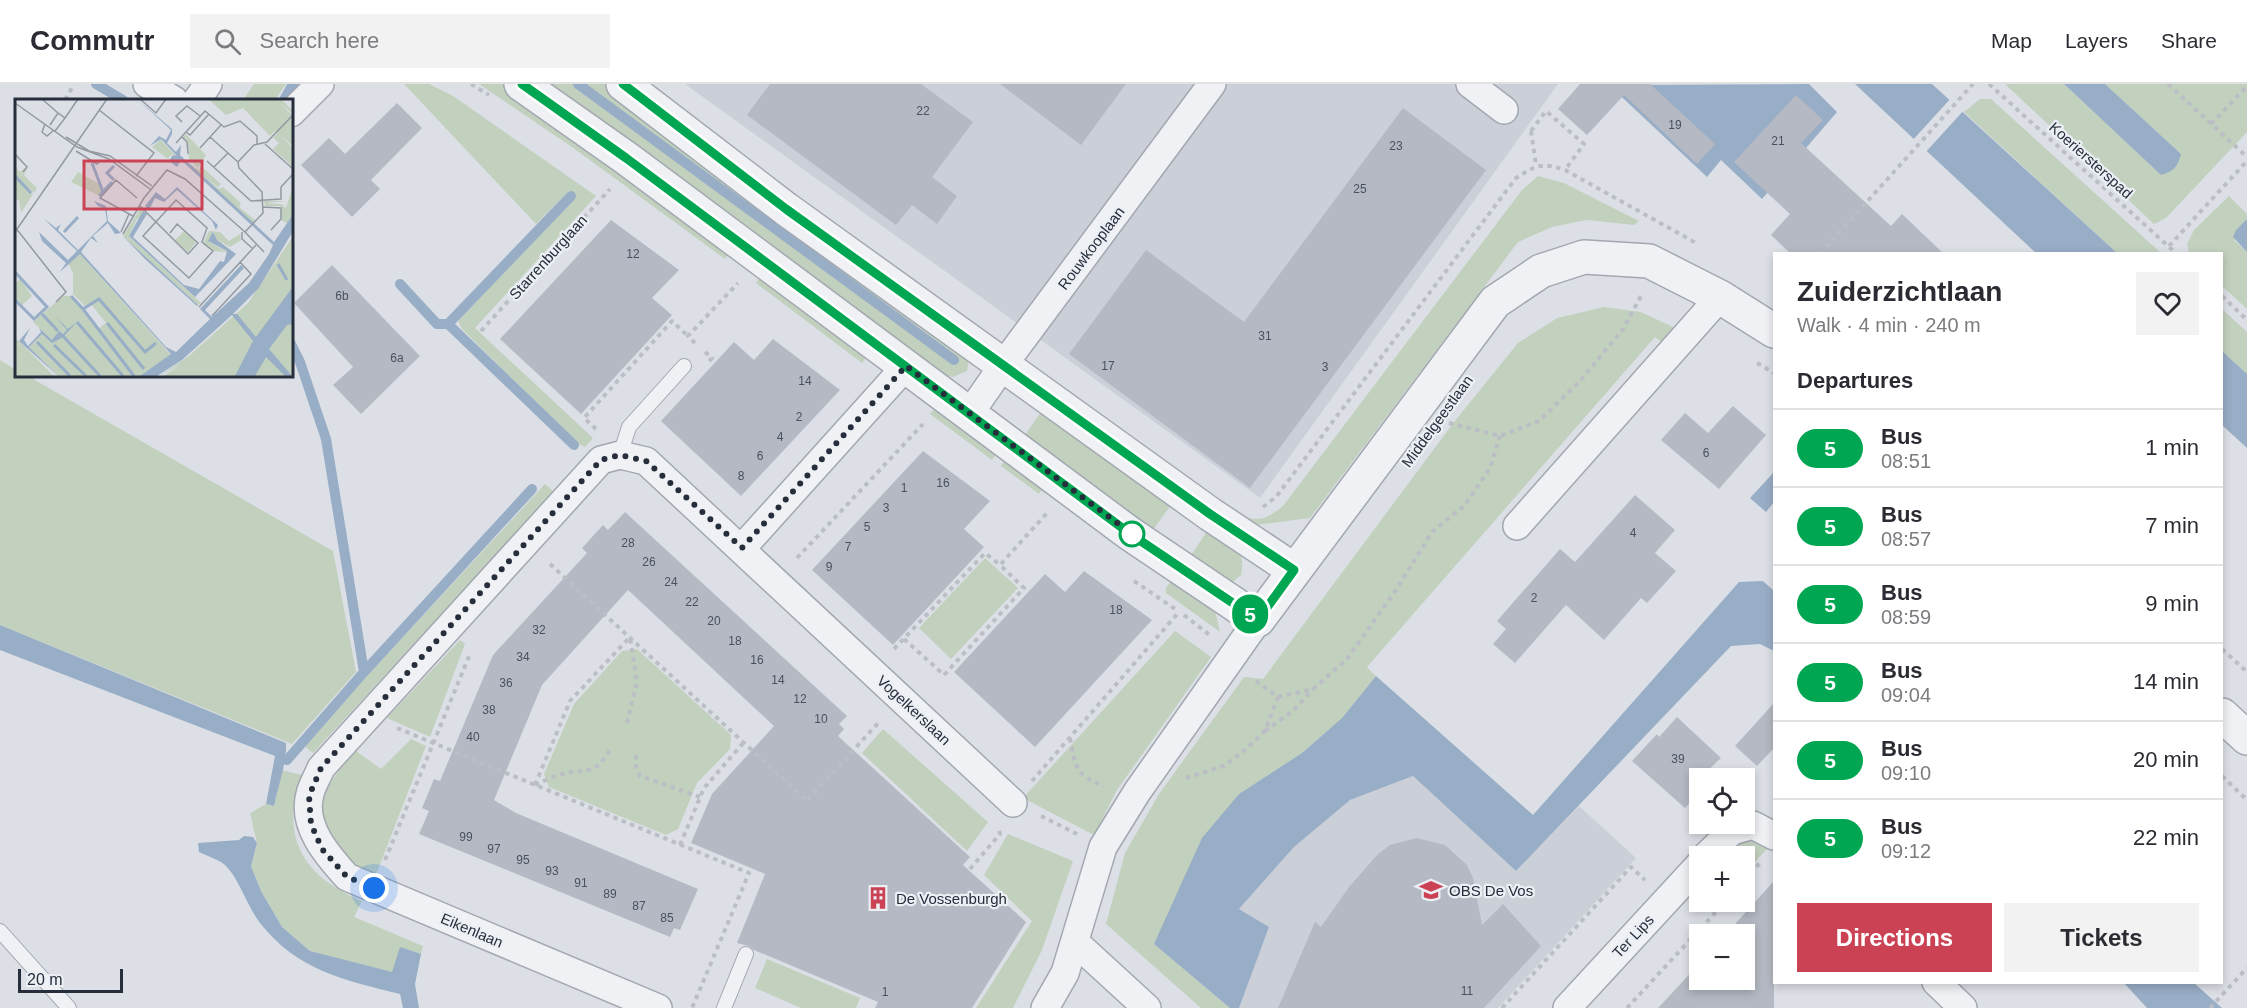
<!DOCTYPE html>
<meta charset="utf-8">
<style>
:root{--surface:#fff;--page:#f2f2f3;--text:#2b2b33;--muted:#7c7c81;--line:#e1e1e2;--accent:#ca4254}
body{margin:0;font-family:Helvetica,sans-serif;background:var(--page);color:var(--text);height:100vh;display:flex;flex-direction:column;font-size:22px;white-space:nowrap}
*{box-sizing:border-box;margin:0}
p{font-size:20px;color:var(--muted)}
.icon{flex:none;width:33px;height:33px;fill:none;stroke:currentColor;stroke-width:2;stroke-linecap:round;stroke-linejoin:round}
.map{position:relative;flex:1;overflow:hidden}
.sheet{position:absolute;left:1773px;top:168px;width:450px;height:732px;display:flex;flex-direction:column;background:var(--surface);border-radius:0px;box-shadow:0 3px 9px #0003}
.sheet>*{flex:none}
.badge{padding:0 12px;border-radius:20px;font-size:21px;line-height:39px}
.tools{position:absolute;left:1689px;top:684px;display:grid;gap:12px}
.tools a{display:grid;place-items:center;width:66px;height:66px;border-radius:0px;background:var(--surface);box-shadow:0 3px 9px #0003;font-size:30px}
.scale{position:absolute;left:18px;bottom:15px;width:105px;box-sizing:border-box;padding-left:6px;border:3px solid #262e3c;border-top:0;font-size:16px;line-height:21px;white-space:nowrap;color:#262e3c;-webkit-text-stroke:4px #eceff4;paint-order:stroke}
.you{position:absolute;width:30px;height:30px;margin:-15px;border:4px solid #fff;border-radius:50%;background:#1a73e8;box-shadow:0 0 0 9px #1a73e833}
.map>.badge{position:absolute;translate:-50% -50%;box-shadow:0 0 0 3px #fff}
h2{padding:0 24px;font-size:22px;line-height:54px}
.round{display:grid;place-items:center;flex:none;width:63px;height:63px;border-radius:0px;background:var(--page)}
.headline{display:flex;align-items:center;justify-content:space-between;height:102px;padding:0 24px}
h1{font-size:28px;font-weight:700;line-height:45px}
.cta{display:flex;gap:12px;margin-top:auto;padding:12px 24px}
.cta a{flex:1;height:69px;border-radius:0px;background:var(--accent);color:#fff;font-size:24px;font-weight:700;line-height:69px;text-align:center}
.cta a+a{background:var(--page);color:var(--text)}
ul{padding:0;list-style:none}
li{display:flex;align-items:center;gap:18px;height:78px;padding:0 24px;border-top:2px solid var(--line)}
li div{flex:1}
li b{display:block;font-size:22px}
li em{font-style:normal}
li .badge{min-width:66px;font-weight:700;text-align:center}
header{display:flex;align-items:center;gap:36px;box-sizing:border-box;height:84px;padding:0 30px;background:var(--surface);border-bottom:2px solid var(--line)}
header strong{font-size:28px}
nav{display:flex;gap:33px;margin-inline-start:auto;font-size:21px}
.search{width:420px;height:54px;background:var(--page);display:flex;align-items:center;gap:15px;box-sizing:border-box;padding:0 21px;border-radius:0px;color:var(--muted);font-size:22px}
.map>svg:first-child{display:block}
</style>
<header>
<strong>Commutr</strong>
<div class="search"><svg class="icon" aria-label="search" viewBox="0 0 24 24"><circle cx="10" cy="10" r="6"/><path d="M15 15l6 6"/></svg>Search here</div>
<nav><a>Map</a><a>Layers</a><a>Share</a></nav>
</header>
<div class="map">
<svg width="2247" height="924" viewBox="0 0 2247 924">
<rect width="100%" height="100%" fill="#dce0e6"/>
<path fill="#cacfd8" d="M685 0H1558L1260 414Z
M1413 692 1516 787 1579 722 1636 774 1498 924H1239L1269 843 1239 825 1294 763 1350 716Z"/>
<path fill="#c2d0be" d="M254 0H286L275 16H243Z
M404 0H429L453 12 596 112 475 244 593 354 585 363 577 359 462 245 458 237 576 112 569 107 536 140Z
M479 0H505L537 20 732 165 725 175 572 63Z
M542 0H612L969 275 967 287 953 293 937 291Z
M2005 0H2064L2161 91 2181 70 2105 0H2247V48L2166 134 2154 140Z
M1980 15H1991L2161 169H2117L1964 28Z
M1538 92 1564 99 1639 137 1634 141 1587 136 1552 143 1518 158 1310 434 1256 441 1238 431C1260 438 1265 436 1283 422L1522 106Z
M2229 112 2247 130V135L2234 156 2247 168V225L2222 202V170L2189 169 2187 160 2194 146Z
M764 188 871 268 862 279 756 199Z
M1604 223 1641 228 1675 244 1663 259 1655 253 1367 583 1376 592 1342 634 1302 669 1239 710 1154 860 1230 924H1201L1106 840 1125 769 1159 710 1244 593 1263 595 1454 338 1518 259 1557 234Z
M2222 225 2247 248V290L2222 267Z
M0 276 16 286V291H26L333 467 356 588 292 660 0 541Z
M940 318 1001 363 992 376 930 330Z
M1046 321 1174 417 1150 450 1022 355Z
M1009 369 1047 398 1039 410 1001 382Z
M545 400 554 408 313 669 303 661Z
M1210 443C1230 458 1247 463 1241 491L1230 500 1187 477Z
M985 474 1018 504 951 575 919 544Z
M1174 493 1214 522 1220 548 1166 509V504Z
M1175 547 1211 573 1117 706 1094 751 1023 714Z
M460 556 465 560 430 653 387 634Z
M637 565 731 651 730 665 697 699 678 745 666 751 549 703 544 690 574 620 622 567Z
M883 645 988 738 967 767 862 669Z
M411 655 426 662 375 793C359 786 350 777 339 765 303 728 327 699 356 667L381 685Z
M281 686 302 691C279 754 303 792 362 817L354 833 423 862 421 870 400 864 392 889 310 867 282 843 261 807 251 782 257 759 250 729 266 720 274 722Z
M1008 750 1073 777 1042 866 1013 924H976L1032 837 984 791Z
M1750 757 1769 763 1745 788 1744 772H1726L1741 759Z
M767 875 860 914 856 924H801L755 904Z"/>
<path fill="#98adc6" d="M1809 0 1837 28 1762 115 1721 76 1707 93 1609 1Z
M1855 0H1932L2117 169H2036Z
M2064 0H2105L2181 70C2177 84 2174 87 2161 91Z
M2247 135V168L2233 153 2236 146Z
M2222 267 2247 290V364L2222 341Z
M1774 388V418L1766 428 1750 414Z
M1763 497 1774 507V567L1760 560 1731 562 1516 787 1413 692 1350 716 1294 763 1239 825 1269 843 1239 924H1230L1154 860 1202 754 1239 710 1302 669 1342 634 1376 592 1533 731 1739 498Z
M0 541 286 659C287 680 278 701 274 722L266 720 275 672 0 566Z
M244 752 253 753 257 759 251 782 261 807 282 843 310 867 392 888 400 863 421 870 415 900 419 924H403L400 910C344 896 298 887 260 839 247 822 241 799 227 783 221 776 207 772 199 768L198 759 239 756Z
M2124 899H2194L2222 924H2147Z"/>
<path fill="#dce0e6" d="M1952 13 1965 25 1924 70 1911 58Z"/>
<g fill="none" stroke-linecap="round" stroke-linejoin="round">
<path stroke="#98adc6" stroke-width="10" d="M96 0 123 16
M578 0 954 276
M284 16 293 0
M571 112 448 240 574 361
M400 200 437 240H448
M291 260 300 278 326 355 364 588
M287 676 364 588 532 405"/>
</g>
<path fill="#b4b9c3" d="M770 0H921L973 38 932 93 957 112 937 140 912 121 896 141 747 31Z
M1000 0H1126L1081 61Z
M1580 0H1650L1715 60 1697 80 1624 11 1587 51 1558 25Z
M1796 11 1823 36 1801 59 1891 142 1902 130 1944 170H1791L1771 151 1790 130 1734 78Z
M397 19 422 44 371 96 380 105 352 133 301 81 329 54 345 70Z
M1403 24 1486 86 1250 404 1069 270 1146 166 1244 238Z
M611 136 679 186 652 214 672 231 581 330 500 255Z
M332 181 420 272 361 330 333 301 353 283 294 219Z
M773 255 840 306 741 412 661 337 734 258 754 276Z
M1733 322 1766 351 1719 405 1661 356 1685 329 1708 349Z
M923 367 990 417 964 445 984 463 893 561 812 486Z
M1635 411 1675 446 1655 469 1676 487 1647 519 1641 514 1604 556 1566 521 1515 579 1493 560 1506 545 1497 537 1560 465 1575 478Z
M625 428 847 632 839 640 844 645 838 652 970 773 963 781 1026 838 972 924H875L878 918 754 866 749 862 737 859 765 790 691 759 712 710 774 642 628 506 542 601 494 716 516 729 698 805 680 846 674 844 670 853 419 750 429 727 422 724 434 695 440 697 493 571 587 469 582 464 603 441 608 446Z
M1084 487 1152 536 1035 663 954 588 1045 490 1065 508Z
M1774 619V664L1757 682 1735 662Z
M1677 633 1721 674 1700 694V708L1685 724 1632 677 1657 650 1659 653Z
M1417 754 1445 761 1467 781 1473 794 1482 841 1503 820 1541 862 1484 924H1278L1315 838 1321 843 1349 803 1378 770 1390 761Z
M1774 797V924H1658L1700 879V896H1744V850H1726Z"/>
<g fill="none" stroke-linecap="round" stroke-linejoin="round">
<g stroke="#a2a7b0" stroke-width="16">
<path id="service" d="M620 371 629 343 684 282
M0 847 69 924
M724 924 746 870"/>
</g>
<g stroke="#a2a7b0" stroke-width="30">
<path id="minor" d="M147 0 174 16
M1470 0 1504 26
M197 16 208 0
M291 29 320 0
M970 329 1004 280 1212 0
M1517 442 1720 213
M742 464 906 282
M1706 772 1732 747 1753 741 1774 752
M1075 858 1147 924
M1936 898 1963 924
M658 924 347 793C328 772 301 742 310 710 312 701 318 692 321 684L601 376 620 371 646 377 1013 719
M1045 924 1065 889 1103 763 1137 708 1258 536
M1567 924 1700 780"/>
</g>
<g stroke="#a2a7b0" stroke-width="36">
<path id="tertiary" d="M521 0 626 74 1129 449 1258 536 1495 218 1541 187 1584 173 1649 177 1720 213 1774 247
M623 0 786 125 1210 430 1294 486
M2222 631 2247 654"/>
</g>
<path stroke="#bbbec5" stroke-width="4" stroke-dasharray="4.5 4.5" stroke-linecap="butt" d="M471 0 489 11
M1989 0 2177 170
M2168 0 2247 73
M65 16 74 0
M2211 40 2247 2
M1531 47 1546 27 1584 60 1565 86
M1531 47 1536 81
M2169 162 2247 77
M1820 170 1973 0
M2222 212 2247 236
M481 247 610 105
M695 259 688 252 738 199
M705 268 712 274 708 279
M1757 279 1774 289
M1449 339 1500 352 1539 337 1581 296 1623 245 1641 212
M596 345 584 334 672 237 688 252
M1263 423 1276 413 1516 94C1537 81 1541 78 1565 86L1698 160
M797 474 923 340
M550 480 807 717 880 637
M1134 497 1175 525
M1184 531 1211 552
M904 555 944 591 1024 504 1000 481
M894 565 985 469 1000 481 1047 429
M2222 565 2247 588
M1278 613 1313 605 1347 575 1396 506 1432 448 1465 421 1490 384 1500 352
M627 639 637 598 630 553
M397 644 749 789 692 924
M1265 647 1293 627 1313 605
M1070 654C1075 682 1075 691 1104 702
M636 671V682L640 692 700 713
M2222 692 2247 716
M1186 694 1224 682 1245 666 1265 647 1278 613 1253 595
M1032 697 1179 528
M535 701 570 617 630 553
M535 701C544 697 554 692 563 690 589 684 595 692 611 664
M1041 732 1077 750
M680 761 704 704 745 657
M385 776 470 570
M970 785 1000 750 999 747
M1744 796 1760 779
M1502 924 1631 783 1645 796
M1627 924 1725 818
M2210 924 2247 884"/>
<use href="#service" stroke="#eff1f5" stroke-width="14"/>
<use href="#minor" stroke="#eff1f5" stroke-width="27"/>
<use href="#tertiary" stroke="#eff1f5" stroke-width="33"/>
</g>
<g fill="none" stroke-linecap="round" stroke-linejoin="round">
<g stroke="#fff" stroke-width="14">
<path id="line" d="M522 0 626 74 1129 449 1258 536 1294 486 1210 430 786 125 623 0"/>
</g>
<use href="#line" stroke="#00a651" stroke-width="9"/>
<path stroke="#262e3c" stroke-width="6" stroke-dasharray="0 10.8" d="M374 804 347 793 322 765 311 740 309 712 321 684 601 376 620 371 646 377 742 464 906 282 1132 450"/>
</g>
<defs>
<g id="school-bare" transform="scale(1.8)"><path d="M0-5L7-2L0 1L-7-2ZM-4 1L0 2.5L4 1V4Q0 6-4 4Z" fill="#ca4254" stroke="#eceff4" stroke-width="2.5" paint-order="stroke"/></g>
<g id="building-bare" transform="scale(1.8)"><path d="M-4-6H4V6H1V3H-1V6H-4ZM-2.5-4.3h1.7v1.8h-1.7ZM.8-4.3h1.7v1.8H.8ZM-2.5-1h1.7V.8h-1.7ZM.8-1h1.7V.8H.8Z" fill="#ca4254" stroke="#eceff4" stroke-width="2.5" paint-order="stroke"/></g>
</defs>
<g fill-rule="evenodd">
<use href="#school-bare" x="1431" y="806"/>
<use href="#building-bare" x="878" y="814"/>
</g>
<circle fill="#fff" stroke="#00a651" stroke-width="3" cx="1132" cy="450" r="12"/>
<g text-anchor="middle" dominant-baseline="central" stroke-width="4.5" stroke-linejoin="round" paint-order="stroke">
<g font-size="12" fill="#4a515e">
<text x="923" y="27">22</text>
<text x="1675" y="41">19</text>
<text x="1778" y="57">21</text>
<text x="1396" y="62">23</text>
<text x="1360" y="105">25</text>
<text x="633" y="170">12</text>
<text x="342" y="212">6b</text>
<text x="1265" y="252">31</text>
<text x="397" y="274">6a</text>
<text x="1108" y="282">17</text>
<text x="1325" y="283">3</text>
<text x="805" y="297">14</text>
<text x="799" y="333">2</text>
<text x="780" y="353">4</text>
<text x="1706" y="369">6</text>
<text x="760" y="372">6</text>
<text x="741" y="392">8</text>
<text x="943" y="399">16</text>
<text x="904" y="404">1</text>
<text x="886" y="424">3</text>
<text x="867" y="443">5</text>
<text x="1633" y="449">4</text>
<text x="628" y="459">28</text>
<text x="848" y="463">7</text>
<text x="649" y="478">26</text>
<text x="829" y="483">9</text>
<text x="671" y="498">24</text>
<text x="1534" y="514">2</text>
<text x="692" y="518">22</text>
<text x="1116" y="526">18</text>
<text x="714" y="537">20</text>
<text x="539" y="546">32</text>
<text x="735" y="557">18</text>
<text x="523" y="573">34</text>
<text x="757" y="576">16</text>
<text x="778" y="596">14</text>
<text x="506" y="599">36</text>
<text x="800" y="615">12</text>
<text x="489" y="626">38</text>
<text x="821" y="635">10</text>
<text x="473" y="653">40</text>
<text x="1678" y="675">39</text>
<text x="466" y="753">99</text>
<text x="494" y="765">97</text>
<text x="523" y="776">95</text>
<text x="552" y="787">93</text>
<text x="581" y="799">91</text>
<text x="610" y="810">89</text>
<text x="639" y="822">87</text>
<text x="667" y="834">85</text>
<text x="1467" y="907">11</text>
<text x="885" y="908">1</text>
</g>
<g font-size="15" fill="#262e3c" stroke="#eceff4">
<text transform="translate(2091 76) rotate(42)">Koeriersterspad</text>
<text transform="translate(1091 164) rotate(-53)">Rouwkooplaan</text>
<text transform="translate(548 173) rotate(-48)">Starrenburglaan</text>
<text transform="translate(1437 337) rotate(-54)">Middelgeestlaan</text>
<text transform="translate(914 626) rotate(43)">Vogelkerslaan</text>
<text transform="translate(472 846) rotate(23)">Eikenlaan</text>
<text transform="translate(1633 852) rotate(-47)">Ter Lips</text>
</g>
<g font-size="15" fill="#262e3c" stroke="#eceff4" text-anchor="start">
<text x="1449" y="806">OBS De Vos</text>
<text x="896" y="814">De Vossenburgh</text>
</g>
</g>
<g transform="translate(15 15)">
<rect width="278" height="278" fill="#dce0e6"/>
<path d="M193 0 267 1 277 11V14L265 4 277 16V46L260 32 255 37 228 9 211 16ZM263 34 277 48V67L258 50 264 44 258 39ZM171 35 191 56 183 69 174 60 173 43 168 38ZM146 40 147 42 162 58 157 55 153 60 137 48ZM172 63 184 71 186 67 206 85 203 88 189 77 204 90 208 88 226 104 224 108 240 121 238 124ZM14 66 9 76 22 89 19 94 12 88 18 95 6 114 4 101 0 100V78L13 91 0 76V68L5 73 11 68 4 79ZM63 73 86 86 88 93 98 83 85 97 56 83ZM277 90V117L273 125 266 121V107H250L249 102H273L251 104 266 105 271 109ZM125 110 133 115 122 120 114 137 186 204 183 206 108 137ZM169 132 181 143 173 153 159 142ZM194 132 205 133 214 142 225 135 226 141 215 148 202 141 198 133 194 143 213 153 198 152 188 145ZM277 139V277H149L166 265 144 277 174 257 233 204ZM65 155 156 256 125 277H43L14 248 27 235 37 243 58 228 37 241 18 223 48 197H55L83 230 91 224 76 205 71 208 58 195V174L53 164ZM5 180 17 197 7 206 0 198V185ZM0 240 4 242 39 277H0Z" fill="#c2d0be"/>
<path d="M122 0 157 30V35L152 44 161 53 166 46 165 56 259 143 277 117V134L243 190 218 215H222L241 238 277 189V225L272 226 254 250 277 277H270L251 258 240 277H220L238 242 217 216 167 261 142 277H125L156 255 65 155 45 173 51 164 27 142 24 133 53 161 62 152 28 119 41 129 46 125 43 131 63 151 92 122 90 110 83 107 79 102 91 107 93 122 106 134 100 135 93 124 78 137 83 144 76 139 66 153 151 248 161 253 195 220 185 210 226 166 229 169 190 211 197 218 234 184 254 155 258 146 166 61 162 68 154 62 158 56 162 57 146 40 135 47 144 37 151 41 156 31ZM162 88 203 126 201 131 197 122 162 91 149 103 140 99 134 111 130 107 141 93 150 100ZM128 112 132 115 118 138 169 186 184 190 205 162 209 163 212 152 193 142 198 133 202 141 221 155 180 198 114 137ZM108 137 183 206 182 207 130 160ZM40 217 53 230 62 223 48 238 37 244 27 235 14 248 43 277 4 242 15 229 9 241 13 247 26 233 24 229 37 241 44 232 48 235 52 231Z" fill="#98adc6"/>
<path fill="none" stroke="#98adc6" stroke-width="3" d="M77 64 88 93M99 67 92 74 99 81M0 77 16 94M84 97 97 83M49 133 63 118M263 165 272 181M0 173 32 208 19 220 0 201M56 197 68 210 84 200 130 253 141 244M68 210 119 277M27 215 43 232M62 223 108 277M92 224 129 270M47 236 85 277M22 243 55 277M39 246 71 277"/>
<path fill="none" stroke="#9399a2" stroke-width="1.5" d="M27 0 43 14M125 0 141 14 151 0M0 4 62 48 94 60 135 90M84 11 139 54 121 77M50 19 63 0M167 23 161 17 172 7 185 17M30 25 27 33 32 37 39 31M35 26 43 14 50 19 40 32M171 33 175 36 194 15M51 38 74 52 95 57 137 87M167 38 172 43 173 55M195 38 223 63M161 44 190 12 209 28 225 22 242 37V45M250 45 278 70M185 49 206 26M61 52 82 65 86 61M0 55 12 68 8 73M192 62 236 102 266 100V88L278 75M199 68 213 54M161 101 192 129 187 143 198 152 174 179 128 137ZM125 107 173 155 183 144 162 125 155 134M248 108 266 109V120L256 131M118 117 85 99 101 81 122 99M0 128 51 193 41 203M0 133 92 0M106 133 114 115M227 133V140L237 149M230 133 248 114 247 93 224 69 223 63 239 46 252 43 278 16M230 133 249 153M108 135 129 99 152 71 170 80 230 133M184 208 241 146M197 217 236 175 225 163"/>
<path fill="#ca4254" fill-opacity="0.15" stroke="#ca4254" stroke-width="3" d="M69 62H187V110H69Z"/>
<rect width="278" height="278" fill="none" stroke="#262e3c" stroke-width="3"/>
</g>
</svg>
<div class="tools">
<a><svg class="icon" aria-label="locate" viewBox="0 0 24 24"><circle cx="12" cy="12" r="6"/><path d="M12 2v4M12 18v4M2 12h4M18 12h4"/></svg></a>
<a>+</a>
<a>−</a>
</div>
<div class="scale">20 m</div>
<div class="you" style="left:374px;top:804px"></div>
<b class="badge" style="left:1250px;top:530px;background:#00a651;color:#fff">5</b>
<section class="sheet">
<div class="headline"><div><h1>Zuiderzichtlaan</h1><p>Walk · 4 min · 240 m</p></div><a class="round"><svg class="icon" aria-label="heart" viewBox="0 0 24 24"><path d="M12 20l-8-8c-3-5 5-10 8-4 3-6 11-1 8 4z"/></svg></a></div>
<h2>Departures</h2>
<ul>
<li><span class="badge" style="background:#00a651;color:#fff">5</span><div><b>Bus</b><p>08:51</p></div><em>1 min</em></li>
<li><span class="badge" style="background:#00a651;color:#fff">5</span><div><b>Bus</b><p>08:57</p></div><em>7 min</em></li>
<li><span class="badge" style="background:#00a651;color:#fff">5</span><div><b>Bus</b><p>08:59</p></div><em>9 min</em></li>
<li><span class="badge" style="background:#00a651;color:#fff">5</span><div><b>Bus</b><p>09:04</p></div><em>14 min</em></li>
<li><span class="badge" style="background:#00a651;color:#fff">5</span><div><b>Bus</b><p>09:10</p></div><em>20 min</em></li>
<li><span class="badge" style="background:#00a651;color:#fff">5</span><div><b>Bus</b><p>09:12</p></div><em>22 min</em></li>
</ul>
<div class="cta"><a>Directions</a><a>Tickets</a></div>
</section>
</div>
